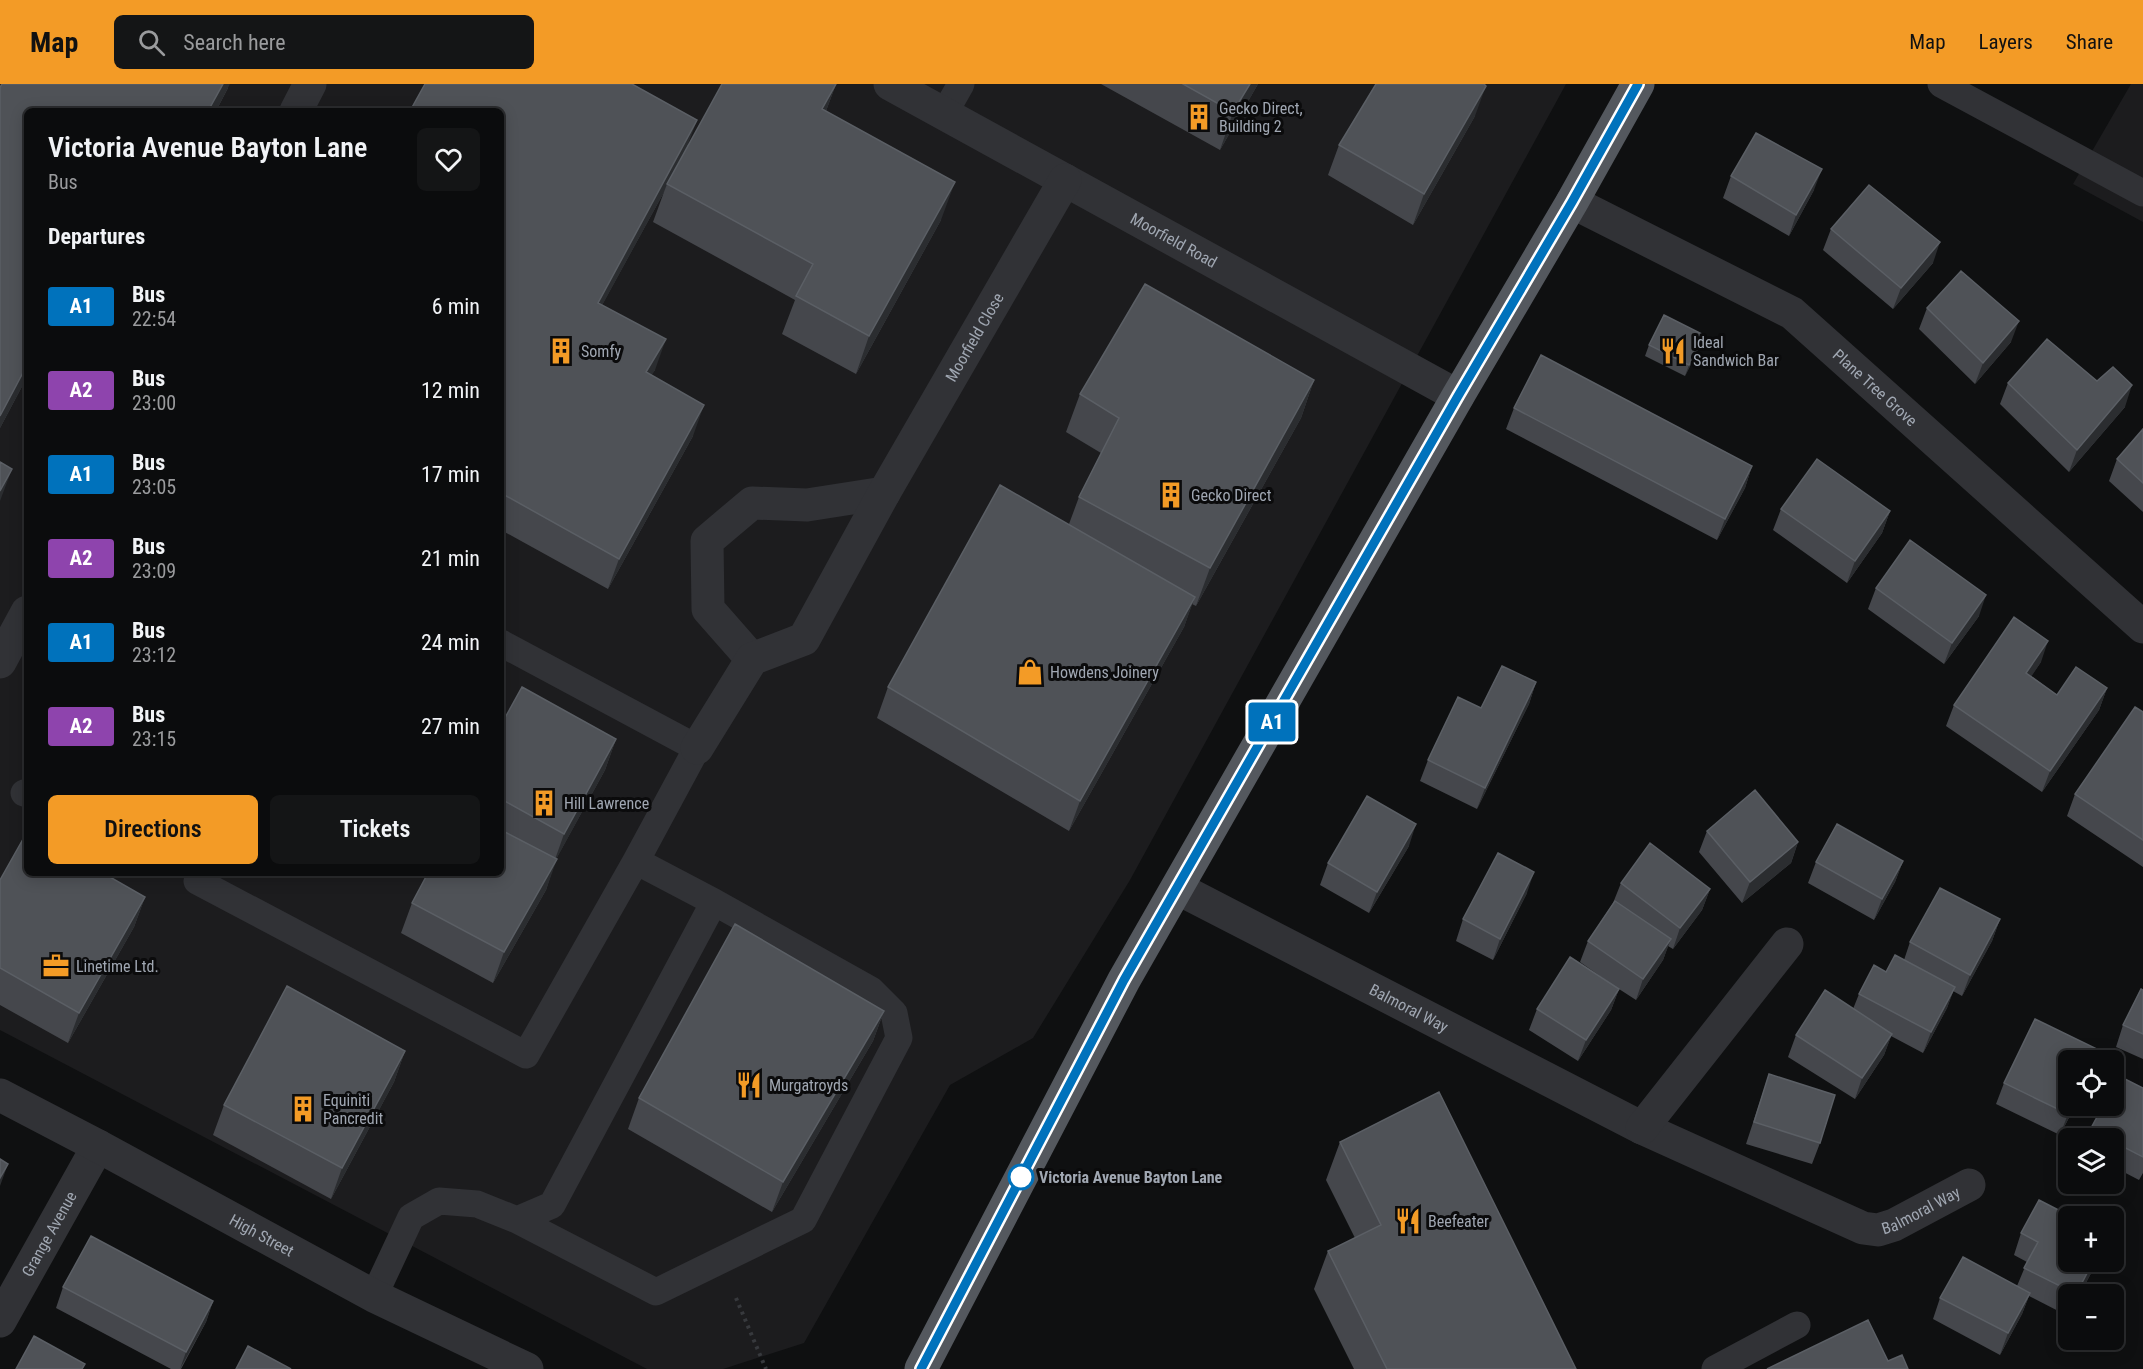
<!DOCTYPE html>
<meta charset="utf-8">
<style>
:root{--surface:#0b0c0d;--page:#141516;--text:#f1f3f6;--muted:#9a9b9d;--line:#2b2c2e;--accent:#f39b26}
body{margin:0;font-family:"Roboto Condensed",sans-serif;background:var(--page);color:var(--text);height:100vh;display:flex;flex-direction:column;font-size:22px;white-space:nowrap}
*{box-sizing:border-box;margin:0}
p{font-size:20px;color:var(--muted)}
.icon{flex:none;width:33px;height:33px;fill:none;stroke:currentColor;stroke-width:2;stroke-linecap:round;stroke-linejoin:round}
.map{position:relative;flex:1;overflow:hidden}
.details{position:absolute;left:24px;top:24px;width:480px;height:768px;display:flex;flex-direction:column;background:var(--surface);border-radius:9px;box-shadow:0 3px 15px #0003,0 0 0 2px var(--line)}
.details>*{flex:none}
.badge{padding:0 12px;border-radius:4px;font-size:21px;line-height:39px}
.controls{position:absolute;left:2058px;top:966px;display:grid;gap:12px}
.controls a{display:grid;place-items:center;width:66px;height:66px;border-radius:9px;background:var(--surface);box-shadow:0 3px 15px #0003,0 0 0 2px var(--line);font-size:30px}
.map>.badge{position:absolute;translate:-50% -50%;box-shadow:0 0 0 3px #fff}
h2{padding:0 24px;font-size:22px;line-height:54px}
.round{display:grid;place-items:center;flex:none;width:63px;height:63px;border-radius:9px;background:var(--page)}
.summary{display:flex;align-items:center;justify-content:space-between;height:102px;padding:0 24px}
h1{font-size:28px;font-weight:600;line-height:45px}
.button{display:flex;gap:12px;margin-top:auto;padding:12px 24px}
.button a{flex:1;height:69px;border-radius:9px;background:var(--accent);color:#111;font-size:24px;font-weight:600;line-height:69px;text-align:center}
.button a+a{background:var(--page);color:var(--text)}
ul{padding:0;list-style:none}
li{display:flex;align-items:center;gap:18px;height:84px;padding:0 24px}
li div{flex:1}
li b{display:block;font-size:22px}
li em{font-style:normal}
li .badge{min-width:66px;font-weight:700;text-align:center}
header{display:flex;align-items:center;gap:36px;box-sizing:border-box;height:84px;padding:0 30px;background:var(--accent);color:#111}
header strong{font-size:28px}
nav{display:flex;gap:33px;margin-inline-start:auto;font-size:21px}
.search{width:420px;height:54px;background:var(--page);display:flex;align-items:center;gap:15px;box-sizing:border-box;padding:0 21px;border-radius:9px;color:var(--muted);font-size:22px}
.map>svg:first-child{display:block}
</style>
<header>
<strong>Map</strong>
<div class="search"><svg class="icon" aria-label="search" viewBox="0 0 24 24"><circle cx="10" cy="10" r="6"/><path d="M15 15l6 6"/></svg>Search here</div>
<nav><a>Map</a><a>Layers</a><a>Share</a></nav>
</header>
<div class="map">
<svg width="2143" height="1285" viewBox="0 0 2143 1285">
<rect width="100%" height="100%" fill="#0f1011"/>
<path fill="#1c1c1e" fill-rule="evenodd" d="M0 0H1566L1130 796 1033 954 950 1001 804 1259 723 1285H647L0 946ZM27 27H501V789H27Z
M2131 0H2143V138L2073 100Z"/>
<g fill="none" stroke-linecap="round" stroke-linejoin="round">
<path stroke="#37393d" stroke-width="4" stroke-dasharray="3 4.5" stroke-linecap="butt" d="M736 1214 766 1285"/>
<path stroke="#313236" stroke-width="27" d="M1941 0 2143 109
M944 30 961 0
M501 559 697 664 636 777 714 818
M24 709 27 710
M202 789 197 797 526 971 636 777
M374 1212 411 1133 439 1117 477 1120 517 1136 656 1208 803 1136 899 954 894 929 871 906 714 818 552 1121 517 1136
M1715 1285 1797 1241"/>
<g stroke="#313236" stroke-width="33">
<path id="s1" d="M890 0 1458 312"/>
<path d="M296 27 310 0"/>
<path id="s2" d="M1572 118 1792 229 2143 543"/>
<path d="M752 575 708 525 707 457 752 419 807 421 884 409"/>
<path d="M0 578 27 528"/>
<path id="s3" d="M697 664 752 575 804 555 884 409 1065 96"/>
<path id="s4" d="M1177 804 1642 1044 1863 1144 1878 1146 1894 1141 1969 1101"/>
<path d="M1642 1044 1787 860"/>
<path id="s5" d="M0 1237 98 1062"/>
</g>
<path stroke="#313236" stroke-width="33" id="s6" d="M0 1011 98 1062 374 1212 527 1285"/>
<path stroke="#54585e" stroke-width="33" d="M921 1285 1124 896 1458 312 1572 118 1638 0"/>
</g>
<path fill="#45474c" d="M836 0 826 27 941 136 856 290 782 250 795 216 653 138 664 108 602 221 655 286 651 291 693 352 608 505 501 446V27L688 61Z
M1101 0H1258L1220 66Z
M0 3 228 4 216 27H27V293L0 344Z
M1475 32 1413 141 1328 91 1339 61Z
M1731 92 1814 106 1789 152 1723 114Z
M1831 145 1933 179 1893 225 1823 166Z
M1927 224 2011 258 1975 300 1919 245Z
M1649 261 1700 262 1685 292 1645 272Z
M1314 296 1301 334 1196 522 1192 520 1184 543 1069 747 877 634 888 603 1069 440 1079 413 1101 369 1066 348 1080 310Z
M2097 297 2125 323 2069 388 2000 320 2008 299Z
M1514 324 1752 382 1745 404 1717 456 1506 345Z
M2143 345V428L2109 397 2117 375Z
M1781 425 1890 427 1882 449 1847 499 1773 446Z
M1876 504 1979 532 1944 580 1868 525Z
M2041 578 2031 592 2057 611 2107 604 2099 626 2042 708 1946 642 1954 621Z
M1536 598 1529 620 1477 725 1420 697 1428 676 1481 624Z
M2143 628V783L2067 732 2075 710Z
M501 641 616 655 605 686 556 775 546 806 493 899 401 849 412 819 501 789Z
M1707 747 1798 758 1791 779 1742 819 1699 768Z
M1409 762 1369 829 1320 801 1328 779Z
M1903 777 1895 798 1874 836 1808 799 1816 778Z
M0 796 145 813 134 843 68 959 0 921Z
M1621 799 1710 805 1702 826 1673 865 1668 862 1663 876 1636 916 1619 905 1611 926 1578 977 1529 946 1537 925 1610 899 1580 878 1588 857 1613 819Z
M1527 809 1493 876 1456 857 1463 835Z
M2000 835 1992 857 1962 912 1953 907 1947 924 1923 969 1891 952 1884 971 1855 1015 1788 973 1796 951 1853 925 1859 910 1886 888 1904 876 1910 858Z
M2143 906V975L2116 963 2123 941Z
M884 927 873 957 772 1128 628 1045 639 1014Z
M405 967 394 998 331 1115 213 1051 224 1021Z
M1769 990 1820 1059 1812 1080 1746 1060Z
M2004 999 2075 1022 2060 1051 1996 1020Z
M2143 1004V1089L2139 1096 2114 1083V1054H2087L2090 1046Z
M1340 1058 1576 1285H1354L1314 1205 1328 1167 1355 1154 1326 1096Z
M2021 1149 2097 1178 2080 1210H2068V1232L2029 1212 2022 1230 2000 1271 1933 1235 1940 1214 2017 1202 2027 1178 2014 1171Z
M63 1203 213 1217 206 1238 181 1285H171L56 1224Z"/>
<path fill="#2b2d30" d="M223 0H230L216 27H208Z
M836 0 822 38V25Z
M1250 0H1258L1220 66 1233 28Z
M1486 2 1475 32 1413 141 1424 110Z
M697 36 686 66 667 100 664 108 587 249 598 219Z
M1822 85 1814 106 1789 152 1796 131Z
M955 98 941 136 856 290 869 252Z
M1940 158 1933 179 1893 225 1901 204Z
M2019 237 2011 258 1975 300 1983 279Z
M1704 251 1700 262 1685 292 1689 281Z
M666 255 655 286 634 318 646 288Z
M27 281V293L0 344V332Z
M1314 296 1301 334 1196 522 1210 484Z
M2132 301 2125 323 2069 388 2077 366Z
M704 321 693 352 608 505 619 475Z
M1752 382 1745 404 1717 456 1725 435Z
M12 385 0 417V407Z
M1890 427 1882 449 1847 499 1855 477Z
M1986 511 1979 532 1944 580 1952 559Z
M1195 513 1184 543 1069 747 1080 717Z
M2048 557 2041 578 2019 611 2026 589Z
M1536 598 1529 620 1477 725 1485 704Z
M2107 604 2099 626 2042 708 2050 687Z
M616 655 605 686 553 781 564 750Z
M1416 740 1409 762 1369 829 1377 808Z
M1798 758 1791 779 1742 819 1750 798Z
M557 775 546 806 493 899 504 868Z
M1903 777 1895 798 1874 836 1882 815Z
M1534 788 1527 809 1493 876 1500 855Z
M1710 805 1702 826 1673 865 1680 844Z
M145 813 134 843 68 959 79 929Z
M2000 835 1992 857 1962 912 1970 891Z
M1671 855 1663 876 1636 916 1643 895Z
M1955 903 1947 924 1923 969 1931 948Z
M1619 905 1611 926 1578 977 1586 956Z
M884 927 873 957 772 1128 783 1098Z
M1892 950 1884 971 1855 1015 1862 994Z
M405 967 394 998 331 1115 342 1084Z
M2072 1022H2075L2060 1051 2068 1030Z
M8 1080 0 1102V1094Z
M2093 1178H2097L2080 1210H2076Z
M2030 1209 2022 1230 2000 1271 2008 1249Z
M213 1217 206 1238 180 1285 186 1268Z"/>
<path fill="#4f5257" stroke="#5b5f65" stroke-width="1.5" d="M2 0H223L208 27H177L169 23 167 27H27V281L0 332V3Z
M425 0H632L697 36 598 219 666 255 646 288 704 321 619 475 501 409V27H410Z
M722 0H836L822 25 955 98 869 252 796 212 813 180 667 100Z
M1183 0H1250L1233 28Z
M1376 0H1484L1486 2 1424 110 1339 61Z
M1756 49 1822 85 1796 131 1731 92Z
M1869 101 1940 158 1901 204 1831 145Z
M1961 187 2019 237 1983 279 1927 224Z
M1145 200 1314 296 1210 484 1079 413 1119 334 1080 310Z
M1664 231 1704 251 1689 281 1649 261Z
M2047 255 2097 297 2113 283 2132 301 2077 366 2008 299Z
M1541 271 1752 382 1725 435 1514 324Z
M2143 345V399L2117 375Z
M1817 375 1890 427 1855 477 1781 425Z
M0 378 12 385 0 407Z
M1000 401 1195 513 1080 717 888 603Z
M1910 456 1986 511 1952 559 1876 504Z
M2014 533 2048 557 2026 589 2057 611 2076 583 2107 604 2050 687 1954 621Z
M1502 582 1536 598 1485 704 1428 676 1458 613 1481 624Z
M522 603 616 655 564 750 501 715V641Z
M2135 623 2143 628V756L2075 710Z
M1755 706 1798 758 1750 798 1707 747Z
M1367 712 1416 740 1377 808 1328 779Z
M1837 740 1903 777 1882 815 1816 778Z
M501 746 557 775 504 868 412 819 428 789H501Z
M27 748V789H103L145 813 79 929 0 884V796Z
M1650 759 1710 805 1680 844 1621 799Z
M1498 769 1534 788 1500 855 1463 835Z
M1940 804 2000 835 1970 891 1910 858Z
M1615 817 1671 855 1643 895 1588 857Z
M735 840 884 927 783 1098 639 1014Z
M1895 871 1955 903 1931 948 1859 910 1874 881 1886 888Z
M1570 873 1619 905 1586 956 1537 925Z
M287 902 405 967 342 1084 224 1021Z
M2141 905 2143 906V950L2123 941Z
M1825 906 1892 950 1862 994 1796 951Z
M2035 935 2099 966 2094 976H2068V1022H2072L2068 1030 2004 999Z
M1769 990 1835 1011 1820 1059 1754 1038Z
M2119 992 2143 1004V1073L2114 1058V1054H2107L2090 1046 2103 1022H2114V1001Z
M1439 1008 1576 1285H1387L1328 1167 1381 1141 1340 1058Z
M0 1075 8 1080 0 1094Z
M2039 1116 2070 1132H2068V1178H2093L2076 1210 2024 1184 2038 1158 2021 1149Z
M91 1152 213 1217 186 1268 63 1203Z
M1963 1173 2030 1209 2008 1249 1940 1214Z
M1868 1236 1888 1277 1902 1271 1908 1285H1767Z
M34 1252 85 1280 82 1285H16Z
M248 1262 291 1285H236Z"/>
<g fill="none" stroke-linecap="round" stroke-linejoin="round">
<g stroke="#fff" stroke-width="14">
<path id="line" d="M921 1285 1124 896 1458 312 1572 118 1638 0"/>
</g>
<use href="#line" stroke="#0072bc" stroke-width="9"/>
</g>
<defs>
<g id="building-bare" transform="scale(2.07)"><path d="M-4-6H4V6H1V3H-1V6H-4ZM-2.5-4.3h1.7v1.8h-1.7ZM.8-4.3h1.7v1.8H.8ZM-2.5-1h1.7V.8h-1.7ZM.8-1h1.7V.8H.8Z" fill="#f39b26" stroke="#0b0b0c" stroke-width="2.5" paint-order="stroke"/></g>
<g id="restaurant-bare" transform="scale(2.07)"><path d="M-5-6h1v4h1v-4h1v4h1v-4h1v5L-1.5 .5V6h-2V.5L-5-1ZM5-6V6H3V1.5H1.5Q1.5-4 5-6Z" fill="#f39b26" stroke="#0b0b0c" stroke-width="2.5" paint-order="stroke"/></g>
<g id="shop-bare" transform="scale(2.07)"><path d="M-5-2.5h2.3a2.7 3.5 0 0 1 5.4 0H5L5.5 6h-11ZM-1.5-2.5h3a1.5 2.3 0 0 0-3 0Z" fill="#f39b26" stroke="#0b0b0c" stroke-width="2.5" paint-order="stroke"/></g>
<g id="office-bare" transform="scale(2.07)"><path d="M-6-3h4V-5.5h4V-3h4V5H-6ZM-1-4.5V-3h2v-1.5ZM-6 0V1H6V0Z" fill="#f39b26" stroke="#0b0b0c" stroke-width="2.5" paint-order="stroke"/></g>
</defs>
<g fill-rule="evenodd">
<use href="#building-bare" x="1199" y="33"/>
<use href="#building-bare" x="561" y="267"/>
<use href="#restaurant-bare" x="1673" y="267"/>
<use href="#building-bare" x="1171" y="411"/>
<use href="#shop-bare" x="1030" y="588"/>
<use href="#building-bare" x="544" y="719"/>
<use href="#office-bare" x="56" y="882"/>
<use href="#restaurant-bare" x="749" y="1001"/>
<use href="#building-bare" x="303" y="1025"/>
<use href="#restaurant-bare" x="1408" y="1137"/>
</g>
<circle fill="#fff" stroke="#0072bc" stroke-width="3" cx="1021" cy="1093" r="12"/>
<g text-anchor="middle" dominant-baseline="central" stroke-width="6" stroke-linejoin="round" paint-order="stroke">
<g font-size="16" fill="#a0a7b2" stroke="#0b0b0c" text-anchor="start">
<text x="1219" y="24">Gecko Direct,<tspan x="1219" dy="18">Building 2</tspan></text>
<text x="1693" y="258">Ideal<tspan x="1693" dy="18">Sandwich Bar</tspan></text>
<text x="581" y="267">Somfy</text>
<text x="1191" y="411">Gecko Direct</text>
<text x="1050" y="588">Howdens Joinery</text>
<text x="564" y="719">Hill Lawrence</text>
<text x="76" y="882">Linetime Ltd.</text>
<text x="769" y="1001">Murgatroyds</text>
<text x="323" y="1016">Equiniti<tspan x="323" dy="18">Pancredit</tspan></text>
<text x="1428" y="1137">Beefeater</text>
</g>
<g font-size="16" fill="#a0a7b2" stroke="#0b0b0c">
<text stroke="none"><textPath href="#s1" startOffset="324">Moorfield Road</textPath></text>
<text stroke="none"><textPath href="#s3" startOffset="507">Moorfield Close</textPath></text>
<text stroke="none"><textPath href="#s2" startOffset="358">Plane Tree Grove</textPath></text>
<text stroke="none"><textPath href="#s4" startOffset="261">Balmoral Way</textPath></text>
<text stroke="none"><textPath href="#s4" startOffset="828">Balmoral Way</textPath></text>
<text stroke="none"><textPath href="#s5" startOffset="100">Grange Avenue</textPath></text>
<text stroke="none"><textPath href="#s6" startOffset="297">High Street</textPath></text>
</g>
<g font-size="16" font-weight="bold" fill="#a0a7b2" stroke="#0b0b0c" text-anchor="start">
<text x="1039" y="1093">Victoria Avenue Bayton Lane</text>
</g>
</g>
</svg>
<div class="controls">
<a><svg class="icon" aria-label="locate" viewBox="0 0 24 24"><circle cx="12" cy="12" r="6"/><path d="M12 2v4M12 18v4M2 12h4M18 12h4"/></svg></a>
<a><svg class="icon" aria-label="layers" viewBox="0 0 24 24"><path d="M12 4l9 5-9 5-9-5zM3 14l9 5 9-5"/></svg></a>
<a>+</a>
<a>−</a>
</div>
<b class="badge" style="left:1272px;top:638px;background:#0072bc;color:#fff">A1</b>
<section class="details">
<div class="summary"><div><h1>Victoria Avenue Bayton Lane</h1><p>Bus</p></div><a class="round"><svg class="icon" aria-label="heart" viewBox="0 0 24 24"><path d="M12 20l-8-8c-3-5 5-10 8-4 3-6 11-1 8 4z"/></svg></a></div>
<h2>Departures</h2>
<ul>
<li><span class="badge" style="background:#0072bc;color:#fff">A1</span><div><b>Bus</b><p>22:54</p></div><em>6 min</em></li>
<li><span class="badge" style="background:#8e44ad;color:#fff">A2</span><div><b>Bus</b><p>23:00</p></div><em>12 min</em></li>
<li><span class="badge" style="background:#0072bc;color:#fff">A1</span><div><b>Bus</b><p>23:05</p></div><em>17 min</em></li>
<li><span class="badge" style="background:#8e44ad;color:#fff">A2</span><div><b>Bus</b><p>23:09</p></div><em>21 min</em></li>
<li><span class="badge" style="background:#0072bc;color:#fff">A1</span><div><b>Bus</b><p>23:12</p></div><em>24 min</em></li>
<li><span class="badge" style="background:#8e44ad;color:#fff">A2</span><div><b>Bus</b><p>23:15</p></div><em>27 min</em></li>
</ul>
<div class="button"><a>Directions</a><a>Tickets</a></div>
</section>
</div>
